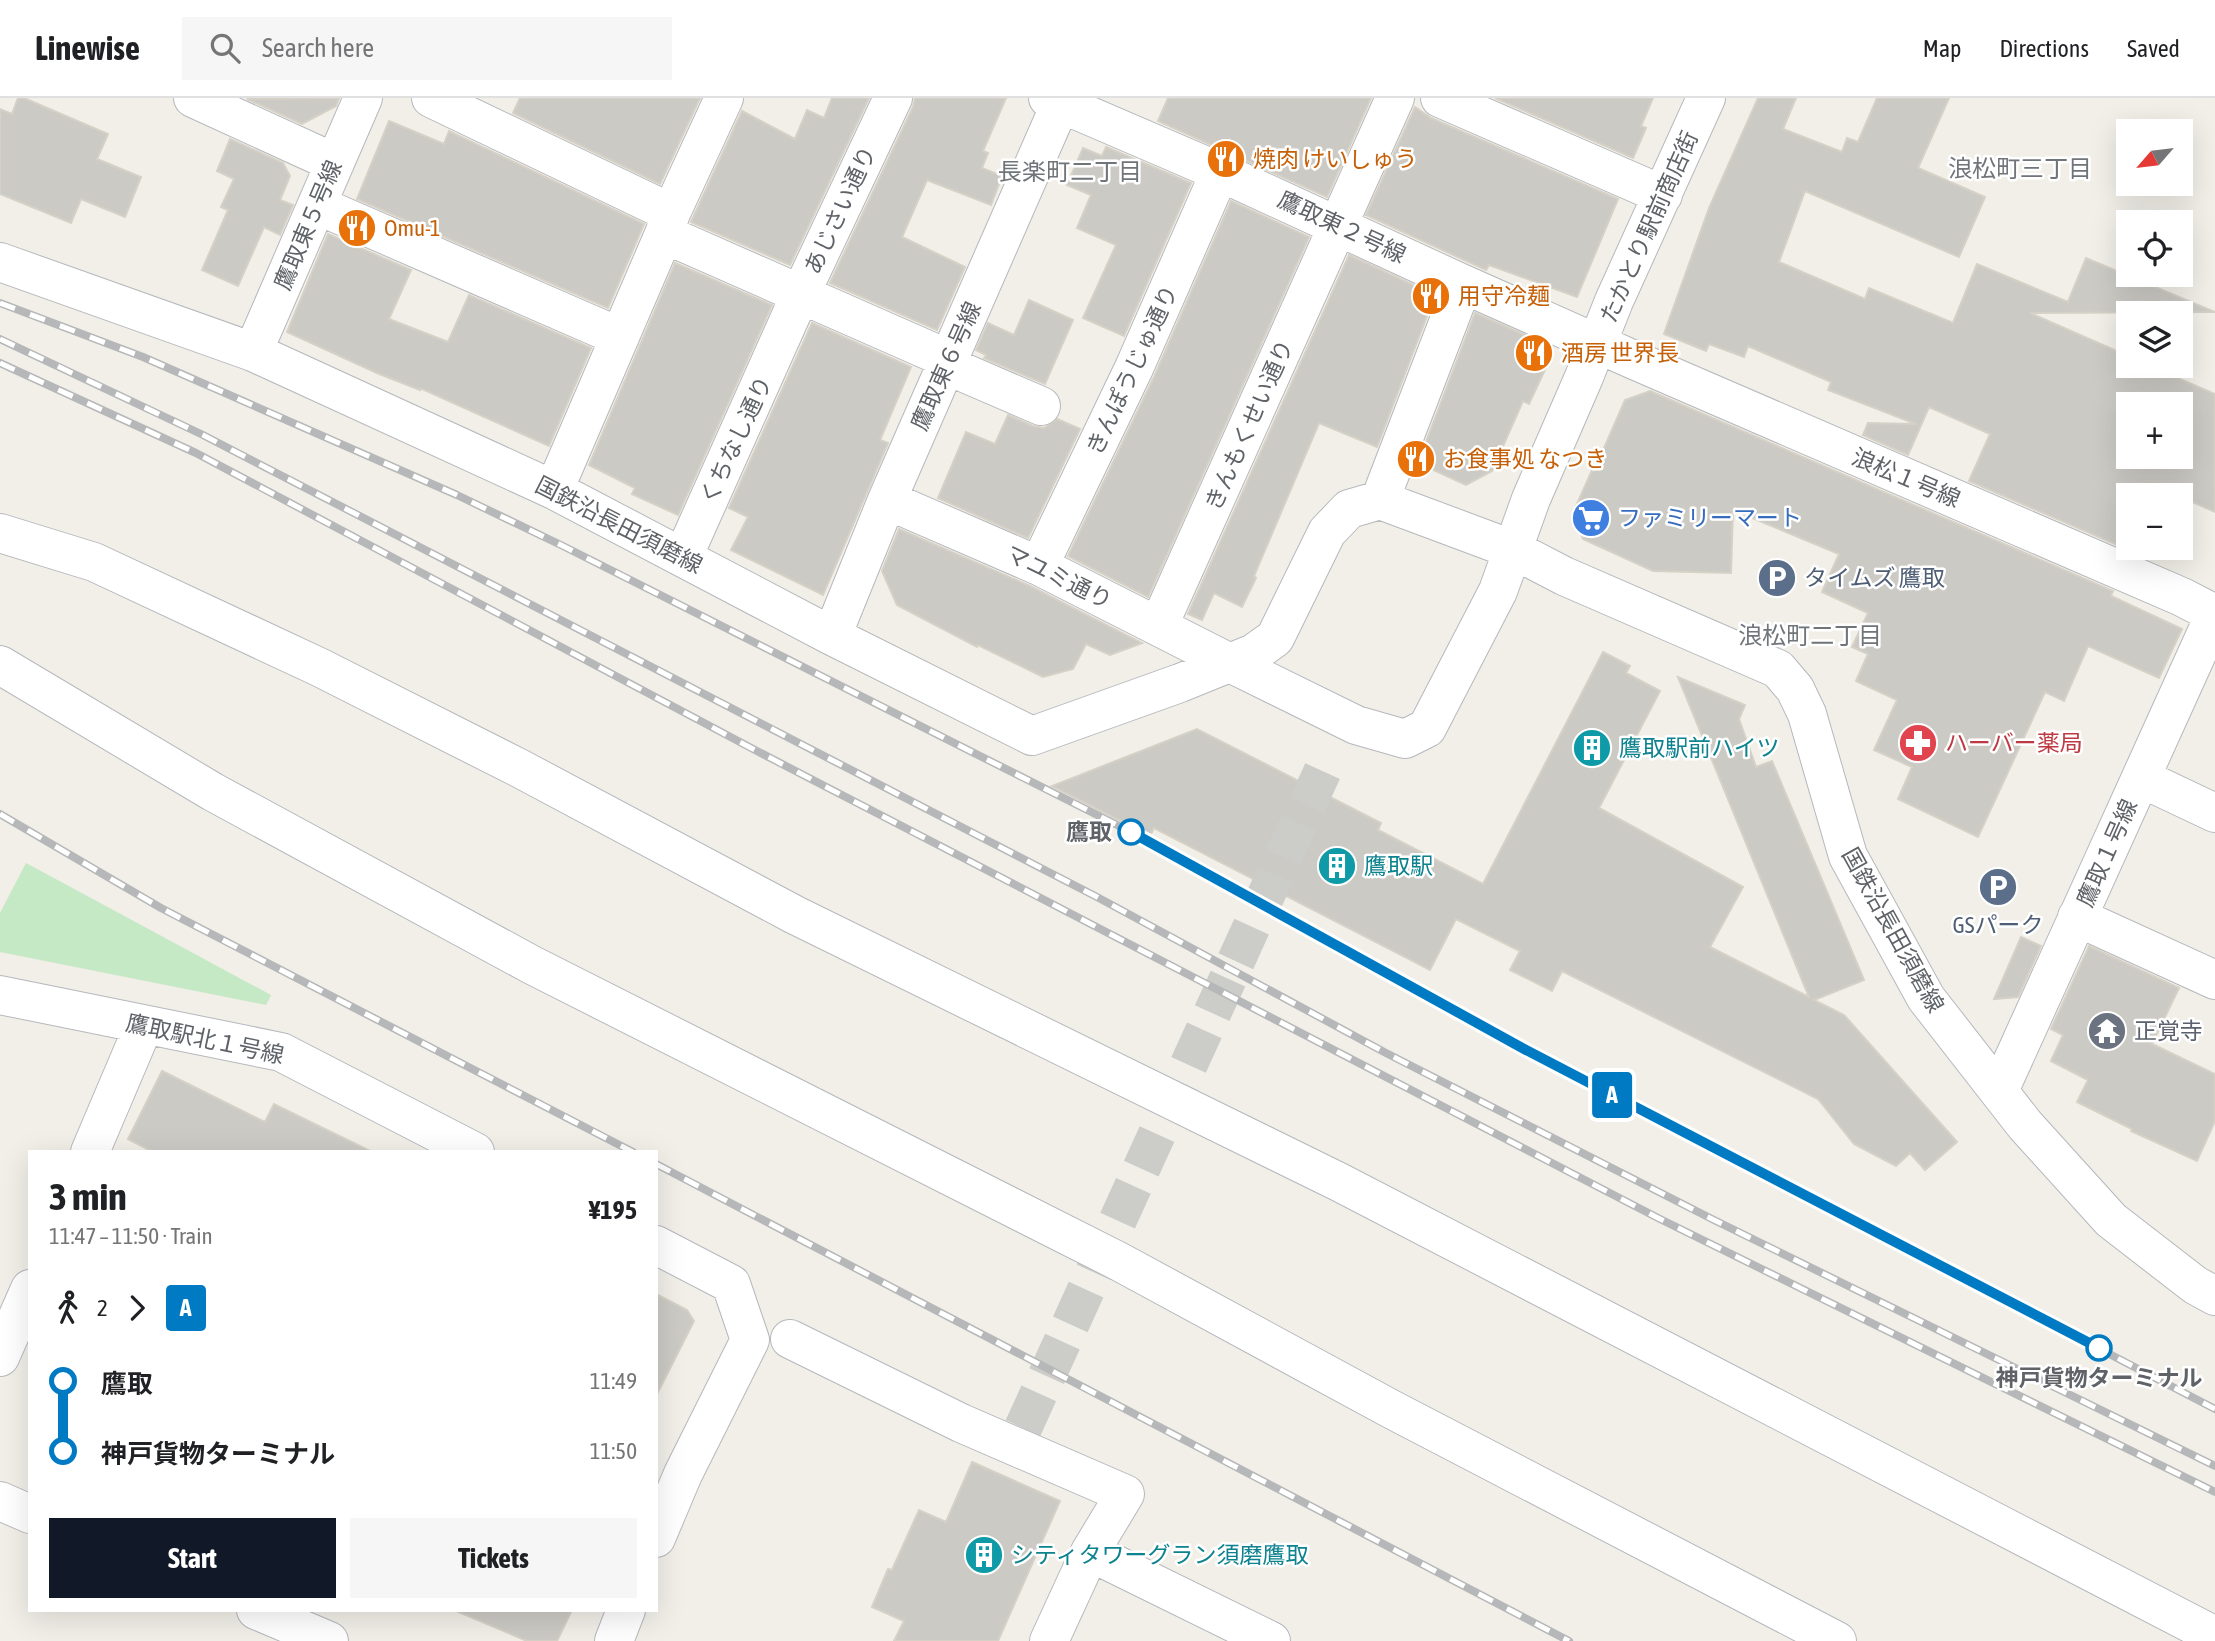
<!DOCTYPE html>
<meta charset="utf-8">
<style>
:root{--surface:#fff;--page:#f6f6f6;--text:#202124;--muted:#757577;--line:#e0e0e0;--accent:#111827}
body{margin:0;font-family:"Asap Condensed","Noto Sans JP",sans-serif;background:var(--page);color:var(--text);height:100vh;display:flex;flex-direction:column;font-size:26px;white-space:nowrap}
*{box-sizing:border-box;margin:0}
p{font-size:23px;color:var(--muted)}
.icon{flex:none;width:38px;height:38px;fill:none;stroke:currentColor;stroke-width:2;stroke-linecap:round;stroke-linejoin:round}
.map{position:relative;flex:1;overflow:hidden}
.sheet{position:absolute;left:28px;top:1052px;width:630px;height:462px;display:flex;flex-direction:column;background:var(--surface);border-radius:0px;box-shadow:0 7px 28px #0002}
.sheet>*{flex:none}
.badge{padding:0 14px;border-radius:5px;font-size:24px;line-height:46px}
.needle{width:46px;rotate:242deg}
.controls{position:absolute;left:2116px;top:21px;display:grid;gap:14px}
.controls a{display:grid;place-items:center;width:77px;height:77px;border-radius:0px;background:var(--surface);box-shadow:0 7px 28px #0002;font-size:35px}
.map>.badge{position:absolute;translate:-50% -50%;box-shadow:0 0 0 4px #fff}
.legs{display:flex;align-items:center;gap:10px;height:77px;padding:0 21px;font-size:23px}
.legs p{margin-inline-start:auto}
.overview{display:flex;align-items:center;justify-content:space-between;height:119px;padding:0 21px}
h1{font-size:38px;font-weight:700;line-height:52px}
.primary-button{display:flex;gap:14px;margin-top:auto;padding:14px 21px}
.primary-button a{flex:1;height:80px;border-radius:0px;background:var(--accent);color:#fff;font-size:28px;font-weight:700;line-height:80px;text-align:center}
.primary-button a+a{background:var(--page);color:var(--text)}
ul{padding:0 21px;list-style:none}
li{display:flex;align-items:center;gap:24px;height:70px;font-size:26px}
li i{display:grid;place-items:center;width:10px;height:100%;margin:0 9px;background:currentColor}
li i::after{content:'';width:18px;height:18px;margin:-9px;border:5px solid;border-radius:50%;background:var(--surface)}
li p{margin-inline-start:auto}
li:first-child i{background:linear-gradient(#0000 50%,currentColor 0)}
li:last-child i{background:linear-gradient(currentColor 50%,#0000 0)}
header{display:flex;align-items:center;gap:42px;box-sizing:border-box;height:98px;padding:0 35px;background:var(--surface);border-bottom:2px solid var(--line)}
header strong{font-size:33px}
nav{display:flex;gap:38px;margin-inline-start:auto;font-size:24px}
.search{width:490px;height:63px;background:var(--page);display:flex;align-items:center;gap:18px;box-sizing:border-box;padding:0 24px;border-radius:0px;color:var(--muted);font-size:26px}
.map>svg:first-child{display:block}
</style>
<header>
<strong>Linewise</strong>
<div class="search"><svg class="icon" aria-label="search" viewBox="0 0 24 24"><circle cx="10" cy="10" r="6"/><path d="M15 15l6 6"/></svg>Search here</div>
<nav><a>Map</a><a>Directions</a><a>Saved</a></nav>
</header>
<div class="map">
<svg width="2215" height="1543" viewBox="0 0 2215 1543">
<rect width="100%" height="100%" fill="#f1efe8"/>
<path fill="#c5e8c5" d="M26 765 271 897 266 907 0 854V815Z"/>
<path fill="#cccac5" stroke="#d6d1c6" stroke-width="2" fill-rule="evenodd" d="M18 0H24L108 36 97 61 141 79 125 119 81 101 71 125 0 96V11L12 16Z
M339 0 336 8 302 26 247 1Z
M520 0H700L660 86 513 15Z
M832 0H869L790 167 691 124 742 13 795 41 807 12 824 20Z
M915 0H1006L983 53 988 55 982 70 1002 78 991 107 927 82 902 139 965 169 937 232 830 185 913 9Z
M1168 0H1371L1327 99 1158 23Z
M1495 0H1653L1641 28 1646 30 1633 60Z
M1758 0H1796L1783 31 1842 54 1847 40 1858 44 1877 0H1949L1918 70 1985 99 1959 159 1805 93 1779 164 1865 201 1869 190 1953 225 1977 166 2068 204 2086 160 2215 214 2030 215 2128 258V268H2150L2215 296V414L2186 401 2180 413V397H2128V450H2132L2131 453 1969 383 1990 336 1929 309 1908 357 1863 337 1868 325 1916 326 1828 292 1831 284 1748 248 1744 259 1709 246 1706 253 1664 236 1709 110ZM2128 306H2180V359H2128Z
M1415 9 1431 20 1618 101 1577 199 1489 167 1486 172 1366 117Z
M389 23 444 46 449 33 644 126 608 210 357 101Z
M230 41 283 65 290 78 280 102 293 107 280 137 264 129 238 188 202 172 228 112 221 109 234 81 217 73Z
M1106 49 1191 85 1124 238 1083 220 1116 147 1077 130 1091 97 1067 87 1083 50 1102 58Z
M1231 103 1309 139 1148 499 1068 458 1154 279Z
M328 136 411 172 389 221 448 244 469 197 591 250 549 348 420 290V292L377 275 287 234Z
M1349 157 1435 197 1377 349 1319 325 1254 478 1256 480 1242 509 1214 495 1202 522 1188 516Z
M675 165 772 207 678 417 632 396 635 390 589 367Z
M1029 202 1073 222 1045 286 984 260 986 257 976 252 988 225 1014 237Z
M1475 215 1525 237 1520 248 1550 261 1529 306 1523 303 1492 373 1466 387 1418 365Z
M812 225 911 269 880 342 888 345 823 497 731 452 748 419 729 410Z
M1650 293 2113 493 2111 498 2182 531 2159 580 2088 548 2064 603 2045 594 1978 739 1898 701 1912 669 1874 652 1897 602 1856 583 1868 556 1852 549 1868 515 1822 494 1839 456 1733 412 1731 475 1653 473 1583 441 1573 415 1592 372 1594 373 1625 302Z
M1008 317 1033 328 1044 330 1057 321 1080 331 1028 440 938 400 966 334 995 346Z
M899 431 1030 488 1142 545 1110 557 1086 546 1073 571 1043 579 978 547 977 549 897 507 882 473Z
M1603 554 1630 568 1626 575 1660 593 1599 710 1743 789 1710 849 1809 899 1678 579 1745 607 1739 621 1756 669 1772 663 1864 882 1814 902 1844 917 1957 1044 1925 1072 1910 1055 1896 1068 1854 1046 1818 1001 1562 873 1552 893 1510 872 1520 853 1456 821 1430 872 1154 730 1150 738 1052 688 1197 631 1381 725 1378 732 1483 786Z
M2021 839 2041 848 2018 899 1994 901Z
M2089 848 2179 890 2152 946 2215 976V1023L2197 1063 2131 1033 2132 1031 2077 1004 2088 982 2051 963 2063 937 2051 931Z
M162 973 265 1024 274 1006 372 1054H153L128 1041Z
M656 1196 687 1212 694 1223 656 1298Z
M972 1364 1060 1403 998 1543H894L904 1523 872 1509 888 1471 892 1472 919 1412 946 1424Z
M454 1512H572L557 1543H527Z"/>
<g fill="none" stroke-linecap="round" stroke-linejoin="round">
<path stroke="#ccccc8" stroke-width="38" stroke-dasharray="38 19" stroke-linecap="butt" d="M1023 1330 1329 659"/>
<g stroke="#b5b8bc" stroke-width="40">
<path id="minor" d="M193 0 335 65
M431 0 671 115
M1048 0 1220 74 1463 186 1634 262 2182 499 2215 516
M1440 0 1663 97
M317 107 620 239
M664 136 948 261
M0 164 253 254 554 392 832 538 1032 638 1180 585 1254 555 1275 540 1327 434 1349 411 1380 402 1514 452 1564 478 1778 571 1795 591 1807 616 1848 758 1926 900 2025 1027 2111 1122 2195 1187 2215 1198
M253 254 363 0
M946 267 1041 308
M554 392 664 136 671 115 724 0
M887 402 1039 468 1228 564 1356 627 1405 641 1427 630 1498 493 1531 401 1584 279 1614 203 1706 0
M1380 402 1463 186
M0 435 94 464 319 569 519 670 795 817 1339 1084 2215 1538
M683 459 801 195 893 0
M1039 468 1134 270 1220 74
M1159 527 1395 0
M832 538 887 402 1063 0
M0 567 213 694 532 867 1118 1163 1391 1311 1837 1543
M2141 680 2215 715
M2077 819 2215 882
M0 897 281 954 475 1054
M1999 993 2215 516
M90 1054 144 927
M656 1147 731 1186 750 1242 683 1376 656 1440
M790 1241 961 1325 1125 1396 1090 1454 1271 1543
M0 1259 30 1191
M0 1403 30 1416
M256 1512 329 1543
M614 1543 626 1512
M1049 1543 1090 1454"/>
</g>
<use href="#minor" stroke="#fff" stroke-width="38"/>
<g stroke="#b6b7b8" stroke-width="8">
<path id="rail" d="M0 205 143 259 457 397 563 448 1131 734 1526 952 2215 1311
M0 241 201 336 1097 799 1386 955 1714 1122 2215 1368
M0 265 196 355 755 652 1660 1121 2215 1394
M0 716 161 810 633 1054
M656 1066 1569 1543"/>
</g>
<use href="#rail" stroke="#fff" stroke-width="5" stroke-dasharray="16" stroke-linecap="butt"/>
</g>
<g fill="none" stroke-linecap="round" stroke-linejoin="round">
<g stroke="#fff" stroke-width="16">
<path id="line-1" d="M1131 734 1526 952 2099 1250"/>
</g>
<use href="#line-1" stroke="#007ac2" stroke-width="10"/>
</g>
<defs>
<g id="restaurant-disc" transform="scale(2.0125)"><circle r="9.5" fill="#e8710a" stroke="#fff"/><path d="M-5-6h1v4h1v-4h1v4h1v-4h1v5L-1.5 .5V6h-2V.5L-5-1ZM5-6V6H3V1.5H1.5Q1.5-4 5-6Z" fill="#fff"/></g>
<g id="supermarket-disc" transform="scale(2.0125)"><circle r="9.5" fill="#3f7fe0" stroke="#fff"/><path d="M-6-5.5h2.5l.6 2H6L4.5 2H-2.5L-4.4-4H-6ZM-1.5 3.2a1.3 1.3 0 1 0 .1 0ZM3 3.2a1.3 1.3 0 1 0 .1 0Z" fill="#fff"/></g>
<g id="parking-disc" transform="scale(2.0125)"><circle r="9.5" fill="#5c6f8a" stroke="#fff"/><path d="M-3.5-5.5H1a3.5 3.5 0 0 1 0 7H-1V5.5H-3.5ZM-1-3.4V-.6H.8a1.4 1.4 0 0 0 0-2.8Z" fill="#fff"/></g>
<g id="pharmacy-disc" transform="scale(2.0125)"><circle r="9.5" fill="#e0444e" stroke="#fff"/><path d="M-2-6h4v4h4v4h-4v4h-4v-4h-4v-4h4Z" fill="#fff"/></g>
<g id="building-disc" transform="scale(2.0125)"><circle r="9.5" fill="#0f9aa8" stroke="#fff"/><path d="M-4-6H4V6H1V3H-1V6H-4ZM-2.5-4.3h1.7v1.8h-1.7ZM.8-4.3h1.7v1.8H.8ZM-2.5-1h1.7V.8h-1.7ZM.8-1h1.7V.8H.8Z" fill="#fff"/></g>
<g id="temple-disc" transform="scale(2.0125)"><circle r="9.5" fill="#6b7280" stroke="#fff"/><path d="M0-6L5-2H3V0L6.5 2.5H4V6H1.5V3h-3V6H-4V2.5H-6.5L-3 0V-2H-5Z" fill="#fff"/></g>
</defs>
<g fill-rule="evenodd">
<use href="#restaurant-disc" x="1226" y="61"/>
<use href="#restaurant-disc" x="357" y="130"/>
<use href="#restaurant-disc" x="1431" y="198"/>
<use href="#restaurant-disc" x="1534" y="255"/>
<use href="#restaurant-disc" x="1416" y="361"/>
<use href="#supermarket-disc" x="1591" y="420"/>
<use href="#parking-disc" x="1777" y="480"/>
<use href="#pharmacy-disc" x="1918" y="645"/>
<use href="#building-disc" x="1592" y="650"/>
<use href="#building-disc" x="1337" y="768"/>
<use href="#parking-disc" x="1998" y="789"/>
<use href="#temple-disc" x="2107" y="933"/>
<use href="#building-disc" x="984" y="1457"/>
</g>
<g fill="#fff" stroke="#007ac2" stroke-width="3.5">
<circle cx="1131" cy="734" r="12"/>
<circle cx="2099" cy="1250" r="12"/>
</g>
<g text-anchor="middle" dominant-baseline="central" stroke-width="5" stroke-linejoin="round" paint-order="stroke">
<g font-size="23" fill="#c56008" stroke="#fff" text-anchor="start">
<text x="1253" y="61">焼肉 けいしゅう</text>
<text x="384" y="130">Omu-1</text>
<text x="1458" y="198">用守冷麺</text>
<text x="1561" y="255">酒房 世界長</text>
<text x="1443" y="361">お食事処 なつき</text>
</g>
<g font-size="23" fill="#5f6368" stroke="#fff">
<text transform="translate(840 112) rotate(-65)">あじさい通り</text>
<text transform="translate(308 127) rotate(-67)">鷹取東５号線</text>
<text transform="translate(1342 129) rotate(25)">鷹取東２号線</text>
<text transform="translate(1649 129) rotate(-66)">たかとり駅前商店街</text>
<text transform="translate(946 268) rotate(-66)">鷹取東６号線</text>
<text transform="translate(1132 272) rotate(-65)">きんぽうじゅ通り</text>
<text transform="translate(1249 327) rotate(-66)">きんもくせい通り</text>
<text transform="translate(736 342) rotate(-65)">くちなし通り</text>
<text transform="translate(1906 380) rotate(23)">浪松１号線</text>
<text transform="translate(619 427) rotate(27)">国鉄沿長田須磨線</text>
<text transform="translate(1059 479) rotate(26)">マユミ通り</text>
<text transform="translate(2107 755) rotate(-66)">鷹取１号線</text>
<text transform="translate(1893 832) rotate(61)">国鉄沿長田須磨線</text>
<text transform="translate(205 941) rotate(12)">鷹取駅北１号線</text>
</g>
<g font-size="23" fill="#366cbe" stroke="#fff" text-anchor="start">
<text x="1618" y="420">ファミリーマート</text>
</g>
<g font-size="23" fill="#4e5e75" stroke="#fff" text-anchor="start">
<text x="1804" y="480">タイムズ 鷹取</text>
<text x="1998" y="827" text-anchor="middle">GSパーク</text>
</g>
<g font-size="23" fill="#be3a42" stroke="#fff" text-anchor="start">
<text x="1945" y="645">ハーバー薬局</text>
</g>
<g font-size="23" fill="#0d838f" stroke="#fff" text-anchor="start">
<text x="1619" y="650">鷹取駅前ハイツ</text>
<text x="1364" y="768">鷹取駅</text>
<text x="1011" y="1457">シティタワーグラン須磨鷹取</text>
</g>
<g font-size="23" font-weight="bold" fill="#5f6368" stroke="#fff" text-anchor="end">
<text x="1112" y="734">鷹取</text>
<text x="2099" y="1280" text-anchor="middle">神戸貨物ターミナル</text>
</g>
<g font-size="23" fill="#5b616d" stroke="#fff" text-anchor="start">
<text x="2134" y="933">正覚寺</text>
</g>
<g font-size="24" fill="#70757a" stroke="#fff">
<text x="2020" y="70">浪松町三丁目</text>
<text x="1070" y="73">長楽町二丁目</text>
<text x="1810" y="537">浪松町二丁目</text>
</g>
</g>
</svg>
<div class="controls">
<a><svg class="needle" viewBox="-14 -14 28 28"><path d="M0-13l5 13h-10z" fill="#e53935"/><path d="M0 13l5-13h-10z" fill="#757577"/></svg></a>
<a><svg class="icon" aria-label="locate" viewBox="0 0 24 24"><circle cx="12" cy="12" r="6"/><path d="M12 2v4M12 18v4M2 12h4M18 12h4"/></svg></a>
<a><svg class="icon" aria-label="layers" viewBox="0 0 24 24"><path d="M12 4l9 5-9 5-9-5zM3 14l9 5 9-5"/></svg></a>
<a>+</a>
<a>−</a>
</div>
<b class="badge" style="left:1612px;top:997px;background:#007ac2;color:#fff">A</b>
<section class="sheet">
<div class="overview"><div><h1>3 min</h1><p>11:47 – 11:50 · Train</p></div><b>¥195</b></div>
<div class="legs"><svg class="icon" aria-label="walk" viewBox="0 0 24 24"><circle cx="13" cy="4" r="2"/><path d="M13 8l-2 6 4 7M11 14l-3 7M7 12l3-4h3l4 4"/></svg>2<svg class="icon" aria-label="forward" viewBox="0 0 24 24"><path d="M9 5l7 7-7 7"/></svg><b class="badge" style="background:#007ac2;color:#fff">A</b></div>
<ul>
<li><i style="color:#007ac2"></i><b>鷹取</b><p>11:49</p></li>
<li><i style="color:#007ac2"></i><b>神戸貨物ターミナル</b><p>11:50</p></li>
</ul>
<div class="primary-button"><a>Start</a><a>Tickets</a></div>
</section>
</div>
